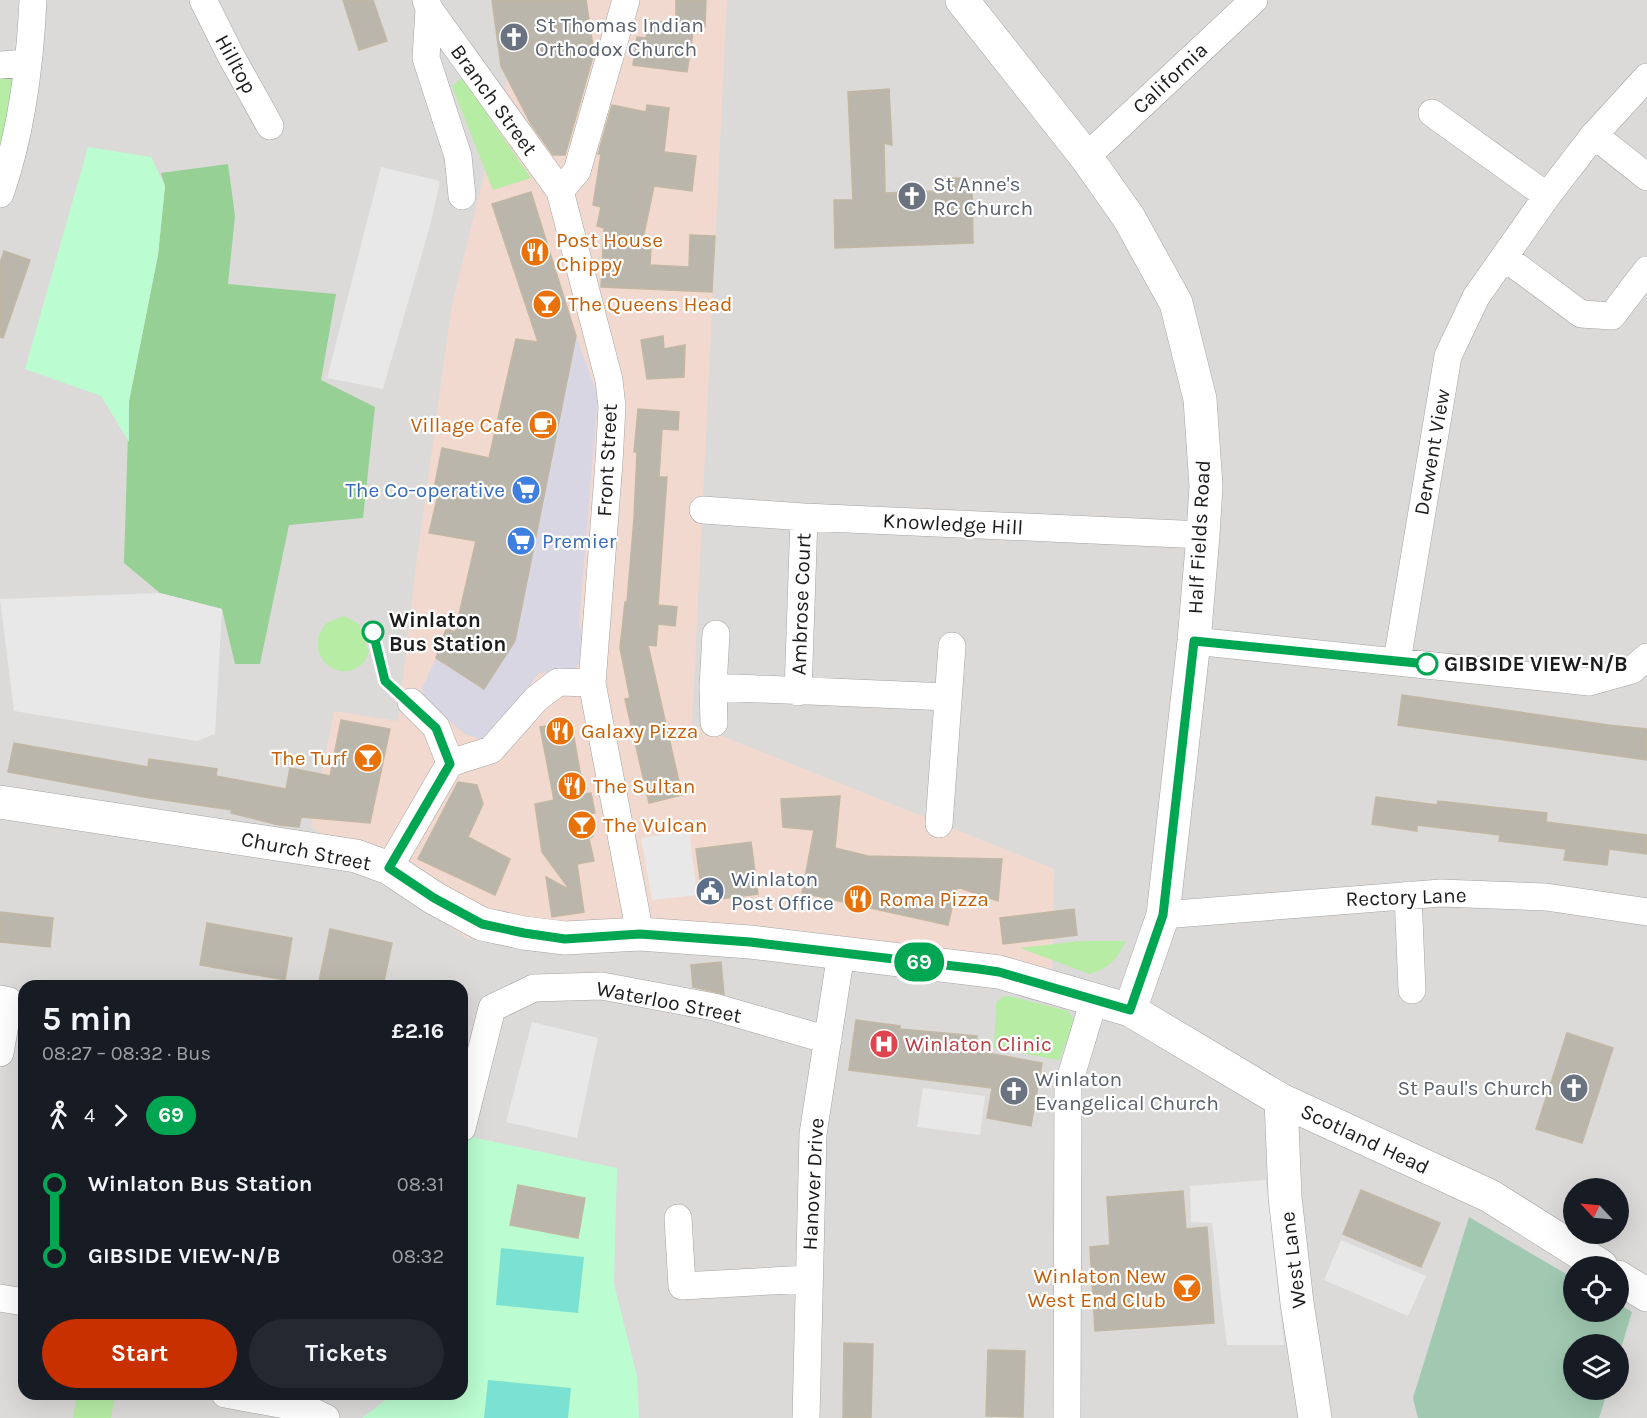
<!DOCTYPE html>
<meta charset="utf-8">
<style>
:root{--surface:#171b24;--page:#242831;--text:#f1f3f6;--muted:#9ea1a6;--accent:#c93000}
body{margin:0;font-family:Karla,sans-serif;background:var(--page);color:var(--text);height:100vh;display:flex;flex-direction:column;font-size:22px;white-space:nowrap}
*{box-sizing:border-box;margin:0}
p{font-size:20px;color:var(--muted)}
.icon{flex:none;width:33px;height:33px;fill:none;stroke:currentColor;stroke-width:2;stroke-linecap:round;stroke-linejoin:round}
.map{position:relative;flex:1;overflow:hidden}
.side{position:absolute;left:18px;top:980px;width:450px;height:420px;display:flex;flex-direction:column;background:var(--surface);border-radius:18px;box-shadow:0 6px 24px #0002}
.side>*{flex:none}
.badge{padding:0 12px;border-radius:20px;font-size:21px;line-height:39px}
.needle{width:39px;rotate:296deg}
.controls{position:absolute;left:1563px;top:1178px;display:grid;gap:12px}
.controls a{display:grid;place-items:center;width:66px;height:66px;border-radius:50%;background:var(--surface);box-shadow:0 6px 24px #0002;font-size:30px}
.map>.badge{position:absolute;translate:-50% -50%;box-shadow:0 0 0 3px #fff}
.legs{display:flex;align-items:center;gap:9px;height:66px;padding:0 24px;font-size:20px}
.legs p{margin-inline-start:auto}
.headline{display:flex;align-items:center;justify-content:space-between;height:102px;padding:0 24px}
h1{font-size:33px;font-weight:700;line-height:45px}
.action{display:flex;gap:12px;margin-top:auto;padding:12px 24px}
.action a{flex:1;height:69px;border-radius:36px;background:var(--accent);color:#fff;font-size:24px;font-weight:700;line-height:69px;text-align:center}
.action a+a{background:var(--page);color:var(--text)}
ul{padding:0 24px;list-style:none}
li{display:flex;align-items:center;gap:21px;height:72px;font-size:22px}
li i{display:grid;place-items:center;width:9px;height:100%;margin:0 8px;background:currentColor}
li i::after{content:'';width:15px;height:15px;margin:-8px;border:4px solid;border-radius:50%;background:var(--surface)}
li p{margin-inline-start:auto}
li:first-child i{background:linear-gradient(#0000 50%,currentColor 0)}
li:last-child i{background:linear-gradient(currentColor 50%,#0000 0)}
.map>svg:first-child{display:block}
</style>
<div class="map">
<svg width="1647" height="1418" viewBox="0 0 1647 1418">
<rect width="100%" height="100%" fill="#eeede1"/>
<path fill="#dbdad9" fill-rule="evenodd" d="M0 0H1647V1418H0ZM24 986H462V1394H24ZM1574 1188H1618V1233H1574ZM1574 1266H1618V1311H1574ZM1574 1344H1618V1389H1574Z"/>
<path fill="#f1d9cf" d="M526 0H727L692 724 1054 869 1052 972 743 930 467 939 311 827 334 711 398 721 416 566 451 310Z"/>
<path fill="#b6eca4" d="M28 63 0 189V65Z
M462 78 531 178 493 190 452 86Z
M344 616 359 624 369 652C367 656 365 661 362 664 344 682 314 664 318 640 318 635 323 628 326 623Z
M1080 941H1126C1116 960 1111 967 1090 974L1020 948Z
M1009 996 1068 1011 1075 1021 1059 1060 994 1048 996 1003 1002 997Z
M77 1394H115L111 1418H73Z"/>
<path fill="#97d094" d="M228 164 235 216 228 284 336 294 321 380 375 407 363 518 289 525 260 664H235L222 609 160 593 124 563 129 401 158 255 165 186 161 173Z"/>
<path fill="#a1c9b1" d="M1469 1217 1573 1278 1574 1311H1618L1619 1304 1632 1312 1619 1355 1618 1344H1574V1389H1608L1599 1418H1418L1413 1398Z"/>
<path fill="#bbfcd0" d="M88 147 151 157 165 186 158 255 129 401V442L101 396 25 369Z
M462 1135 617 1168 614 1284 637 1376 639 1418H362L388 1398V1394H462Z"/>
<path fill="#7be2d3" d="M501 1248 584 1257 578 1313 496 1305Z
M488 1380 571 1388 568 1418H484Z"/>
<path fill="#e8e8e8" d="M381 167 440 181 430 226 383 389 327 378Z
M160 593 222 609 215 734 197 741 14 711 0 599Z
M689 831 697 895 652 900 641 838Z
M532 1022 598 1038 577 1138 506 1122Z
M923 1088 985 1096 980 1135 917 1127Z
M1266 1180 1284 1345H1227L1212 1223 1191 1222 1190 1186Z
M1341 1240 1426 1276 1408 1316 1324 1280Z"/>
<path fill="#d9d6e4" d="M576 336 598 396 579 623 585 641V654L576 668 565 672 539 673 496 732 480 739 465 734 423 699 422 688 436 658 484 688 520 617Z"/>
<path fill="#bbb6ab" stroke="#c1b7a3" stroke-width="1.5" d="M343 0H373L387 41 359 50Z
M492 0H586L594 53 565 155H553L531 124 501 66Z
M676 0H706L705 27 694 26 687 72 633 65 637 37 646 38 648 20 676 24Z
M889 89 892 145 884 143 885 193 936 191V179L960 178V191H972L973 243 835 248 834 200H853L848 92Z
M612 105 646 112 647 105 669 108 664 152 696 156 692 191 654 186 642 243 651 244 650 265 689 267 690 235 715 236 712 292 601 287 604 228 597 226 601 207 593 205 601 154H598Z
M531 192 576 336 515 641 484 689 436 658 446 629 455 632 476 541 429 533 438 495 433 494 442 448 489 458 516 339 538 342 492 204Z
M4 251 30 260 3 338 0 337V263Z
M663 336 664 349 685 345 684 377 647 379 641 340Z
M638 409 679 412 678 430 662 429 659 477H667L658 605 677 607 675 626 658 624 656 646 648 645 682 795 649 803 625 699 630 698 620 648 625 602H627L634 518 637 452H634Z
M1402 695 1608 725 1647 729V760L1398 725Z
M341 720 390 729 370 823 301 817 299 827 279 825 231 813 232 810 144 797 8 772 14 743 148 767 149 759 217 769 216 776 286 789 290 768 330 776Z
M571 721 584 794 591 793 595 813 589 814 593 836 589 839 594 861 577 864 584 912 552 917 546 877 570 890 542 852 535 804 554 800 540 727Z
M458 782 477 785 483 804 468 837 510 859 495 895 418 859Z
M840 796 835 848 868 856 1002 859 998 901 957 887 948 925 802 893 814 830 783 827 781 799Z
M1376 797 1437 805 1438 801 1547 813 1546 822 1647 835V854L1609 849 1607 865 1564 860 1566 849 1499 841 1500 835 1417 825V831L1372 824Z
M751 842 758 894 703 901 696 849Z
M1074 909 1077 935 1003 944 1000 918Z
M0 912 53 918 50 947 0 942Z
M207 923 292 938 285 980 200 965Z
M330 929 392 943 383 986H318Z
M721 962 724 994 693 987 691 965Z
M856 1020 900 1026V1029L977 1036 976 1051 1042 1063 1031 1126 987 1118 992 1088 849 1070Z
M1567 1033 1613 1048 1582 1143 1536 1129Z
M518 1185 585 1198 578 1238 510 1225Z
M1361 1190 1440 1223 1421 1267 1343 1234Z
M1183 1191 1186 1229 1207 1227 1214 1323 1095 1331 1090 1247 1110 1245 1107 1197Z
M844 1343 873 1344 871 1418H843Z
M988 1350 1025 1351 1023 1417 986 1416Z"/>
<g fill="none" stroke-linecap="round" stroke-linejoin="round">
<g stroke="#a3a3a3" stroke-width="28">
<path id="minor" d="M203 0 231 56 270 126
M426 0 429 9 560 191
M626 0 577 171 560 191 609 380 612 407 609 462 592 683 640 934
M429 9 426 58 458 156 462 196
M0 65 28 63
M1432 113 1547 196
M1594 135 1647 177
M1086 157 1254 0
M0 194C22 132 30 65 33 0
M1504 257 1581 314 1612 316 1647 270
M703 510 804 517 1203 535
M1194 641 1589 682 1632 670 1647 657
M1397 661 1448 356 1476 297 1547 196 1594 135 1647 77
M713 687 948 697
M798 692 804 517
M411 702 436 727 450 763
M714 723 713 687 716 634
M939 824 952 646
M389 868 450 763 491 750 536 699 558 682 592 683
M1408 895 1412 990
M1163 915 1441 893 1546 897 1647 912
M0 999 9 1001 0 1053
M462 1128 492 1008 534 988 602 986 714 1007 828 1040
M678 1218 682 1286 809 1279
M0 1298 24 1302
M225 1394 307 1409 326 1418
M806 1418 813 1134 841 953
M1067 1418 1068 1086 1094 1000"/>
</g>
<g stroke="#a3a3a3" stroke-width="34">
<path id="tertiary" d="M962 0 1086 157 1129 218 1176 303 1200 399 1206 486 1203 535 1194 641 1163 915 1130 1010
M0 802 356 856 389 868 434 898 482 924 524 933 565 938 640 934 750 942 999 972 1130 1010 1281 1100 1490 1196 1601 1266
M1281 1100 1285 1197 1297 1303 1315 1418
M1618 1277 1647 1295"/>
</g>
<use href="#minor" stroke="#fff" stroke-width="27"/>
<use href="#tertiary" stroke="#fff" stroke-width="33"/>
</g>
<g fill="none" stroke-linecap="round" stroke-linejoin="round">
<g stroke="#fff" stroke-width="14">
<path id="line-1" d="M373 632 385 681 436 728 450 764 389 868 434 898 482 924 524 933 565 939 640 934 750 942 979 969 999 972 1130 1010 1163 915 1194 641 1427 664"/>
</g>
<use href="#line-1" stroke="#00a651" stroke-width="9"/>
</g>
<defs>
<g id="church-disc" transform="scale(1.5)"><circle r="9.5" fill="#6b7280" stroke="#fff"/><path d="M-1.2-6h2.4v3.5h3.3v2.4h-3.3V6h-2.4V-.1h-3.3v-2.4h3.3Z" fill="#fff"/></g>
<g id="restaurant-disc" transform="scale(1.5)"><circle r="9.5" fill="#e8710a" stroke="#fff"/><path d="M-5-6h1v4h1v-4h1v4h1v-4h1v5L-1.5 .5V6h-2V.5L-5-1ZM5-6V6H3V1.5H1.5Q1.5-4 5-6Z" fill="#fff"/></g>
<g id="bar-disc" transform="scale(1.5)"><circle r="9.5" fill="#e8710a" stroke="#fff"/><path d="M-6-5H6L.8 .8V4.5H3.5V6h-7V4.5H-.8V.8Z" fill="#fff"/></g>
<g id="cafe-disc" transform="scale(1.5)"><circle r="9.5" fill="#e8710a" stroke="#fff"/><path d="M-5.5-4.5H6V0H3Q3 3.5 0 3.5H-2.5Q-5.5 3.5-5.5 0ZM3-3.2v2h1.7v-2ZM-6 4.5H4V6H-6Z" fill="#fff"/></g>
<g id="supermarket-disc" transform="scale(1.5)"><circle r="9.5" fill="#3f7fe0" stroke="#fff"/><path d="M-6-5.5h2.5l.6 2H6L4.5 2H-2.5L-4.4-4H-6ZM-1.5 3.2a1.3 1.3 0 1 0 .1 0ZM3 3.2a1.3 1.3 0 1 0 .1 0Z" fill="#fff"/></g>
<g id="civic-disc" transform="scale(1.5)"><circle r="9.5" fill="#5c6f8a" stroke="#fff"/><path d="M-.6-6.5H3V-4.5H.6V-3L4-1V1h2V6H-6V1h2V-1L-.6-3ZM-1.2 2.5V6h2.4V2.5Z" fill="#fff"/></g>
<g id="hospital-disc" transform="scale(1.5)"><circle r="9.5" fill="#e0444e" stroke="#fff"/><path d="M-5-5h3v3.5h4V-5h3V5h-3V1.5h-4V5h-3Z" fill="#fff"/></g>
</defs>
<g fill-rule="evenodd">
<use href="#church-disc" x="514" y="37"/>
<use href="#church-disc" x="912" y="196"/>
<use href="#restaurant-disc" x="535" y="252"/>
<use href="#bar-disc" x="547" y="304"/>
<use href="#cafe-disc" x="543" y="425"/>
<use href="#supermarket-disc" x="526" y="490"/>
<use href="#supermarket-disc" x="521" y="541"/>
<use href="#restaurant-disc" x="560" y="731"/>
<use href="#bar-disc" x="368" y="758"/>
<use href="#restaurant-disc" x="572" y="786"/>
<use href="#bar-disc" x="582" y="825"/>
<use href="#civic-disc" x="710" y="891"/>
<use href="#restaurant-disc" x="858" y="899"/>
<use href="#hospital-disc" x="884" y="1044"/>
<use href="#church-disc" x="1574" y="1088"/>
<use href="#church-disc" x="1014" y="1091"/>
<use href="#bar-disc" x="1187" y="1288"/>
</g>
<g fill="#fff" stroke="#00a651" stroke-width="3">
<circle cx="373" cy="632" r="10"/>
<circle cx="1427" cy="664" r="10"/>
</g>
<g text-anchor="middle" dominant-baseline="central" stroke-width="4.5" stroke-linejoin="round" paint-order="stroke">
<g font-size="21" fill="#5b616d" stroke="#fff" text-anchor="start">
<text x="535" y="25">St Thomas Indian<tspan x="535" dy="24">Orthodox Church</tspan></text>
<text x="933" y="184">St Anne's<tspan x="933" dy="24">RC Church</tspan></text>
<text x="1035" y="1079">Winlaton<tspan x="1035" dy="24">Evangelical Church</tspan></text>
<text x="1553" y="1088" text-anchor="end">St Paul's Church</text>
</g>
<g font-size="21" fill="#1c1c1c" stroke="#fff">
<text transform="translate(236 64) rotate(61)">Hilltop</text>
<text transform="translate(1170 78) rotate(-43)">California</text>
<text transform="translate(494 100) rotate(54)">Branch Street</text>
<text transform="translate(1432 452) rotate(-80)">Derwent View</text>
<text transform="translate(607 460) rotate(-87)">Front Street</text>
<text transform="translate(953 524) rotate(3)">Knowledge Hill</text>
<text transform="translate(1199 537) rotate(-87)">Half Fields Road</text>
<text transform="translate(801 604) rotate(-88)">Ambrose Court</text>
<text transform="translate(306 851) rotate(11)">Church Street</text>
<text transform="translate(1406 897) rotate(-2)">Rectory Lane</text>
<text transform="translate(669 1002) rotate(11)">Waterloo Street</text>
<text transform="translate(1365 1139) rotate(25)">Scotland Head</text>
<text transform="translate(813 1184) rotate(-87)">Hanover Drive</text>
<text transform="translate(1293 1260) rotate(-97)">West Lane</text>
</g>
<g font-size="21" fill="#c56008" stroke="#fff" text-anchor="start">
<text x="556" y="240">Post House<tspan x="556" dy="24">Chippy</tspan></text>
<text x="568" y="304">The Queens Head</text>
<text x="522" y="425" text-anchor="end">Village Cafe</text>
<text x="581" y="731">Galaxy Pizza</text>
<text x="347" y="758" text-anchor="end">The Turf</text>
<text x="593" y="786">The Sultan</text>
<text x="603" y="825">The Vulcan</text>
<text x="879" y="899">Roma Pizza</text>
<text x="1166" y="1276" text-anchor="end">Winlaton New<tspan x="1166" dy="24">West End Club</tspan></text>
</g>
<g font-size="21" fill="#366cbe" stroke="#fff" text-anchor="end">
<text x="505" y="490">The Co-operative</text>
<text x="542" y="541" text-anchor="start">Premier</text>
</g>
<g font-size="21" font-weight="bold" fill="#1c1c1c" stroke="#fff" text-anchor="start">
<text x="389" y="620">Winlaton<tspan x="389" dy="24">Bus Station</tspan></text>
<text x="1444" y="664">GIBSIDE VIEW-N/B</text>
</g>
<g font-size="21" fill="#4e5e75" stroke="#fff" text-anchor="start">
<text x="731" y="879">Winlaton<tspan x="731" dy="24">Post Office</tspan></text>
</g>
<g font-size="21" fill="#be3a42" stroke="#fff" text-anchor="start">
<text x="905" y="1044">Winlaton Clinic</text>
</g>
</g>
</svg>
<div class="controls">
<a><svg class="needle" viewBox="-14 -14 28 28"><path d="M0-13l5 13h-10z" fill="#e53935"/><path d="M0 13l5-13h-10z" fill="#9ea1a6"/></svg></a>
<a><svg class="icon" aria-label="locate" viewBox="0 0 24 24"><circle cx="12" cy="12" r="6"/><path d="M12 2v4M12 18v4M2 12h4M18 12h4"/></svg></a>
<a><svg class="icon" aria-label="layers" viewBox="0 0 24 24"><path d="M12 4l9 5-9 5-9-5zM3 14l9 5 9-5"/></svg></a>
</div>
<b class="badge" style="left:919px;top:962px;background:#00a651;color:#fff">69</b>
<section class="side">
<div class="headline"><div><h1>5 min</h1><p>08:27 – 08:32 · Bus</p></div><b>£2.16</b></div>
<div class="legs"><svg class="icon" aria-label="walk" viewBox="0 0 24 24"><circle cx="13" cy="4" r="2"/><path d="M13 8l-2 6 4 7M11 14l-3 7M7 12l3-4h3l4 4"/></svg>4<svg class="icon" aria-label="forward" viewBox="0 0 24 24"><path d="M9 5l7 7-7 7"/></svg><b class="badge" style="background:#00a651;color:#fff">69</b></div>
<ul>
<li><i style="color:#00a651"></i><b>Winlaton Bus Station</b><p>08:31</p></li>
<li><i style="color:#00a651"></i><b>GIBSIDE VIEW-N/B</b><p>08:32</p></li>
</ul>
<div class="action"><a>Start</a><a>Tickets</a></div>
</section>
</div>
